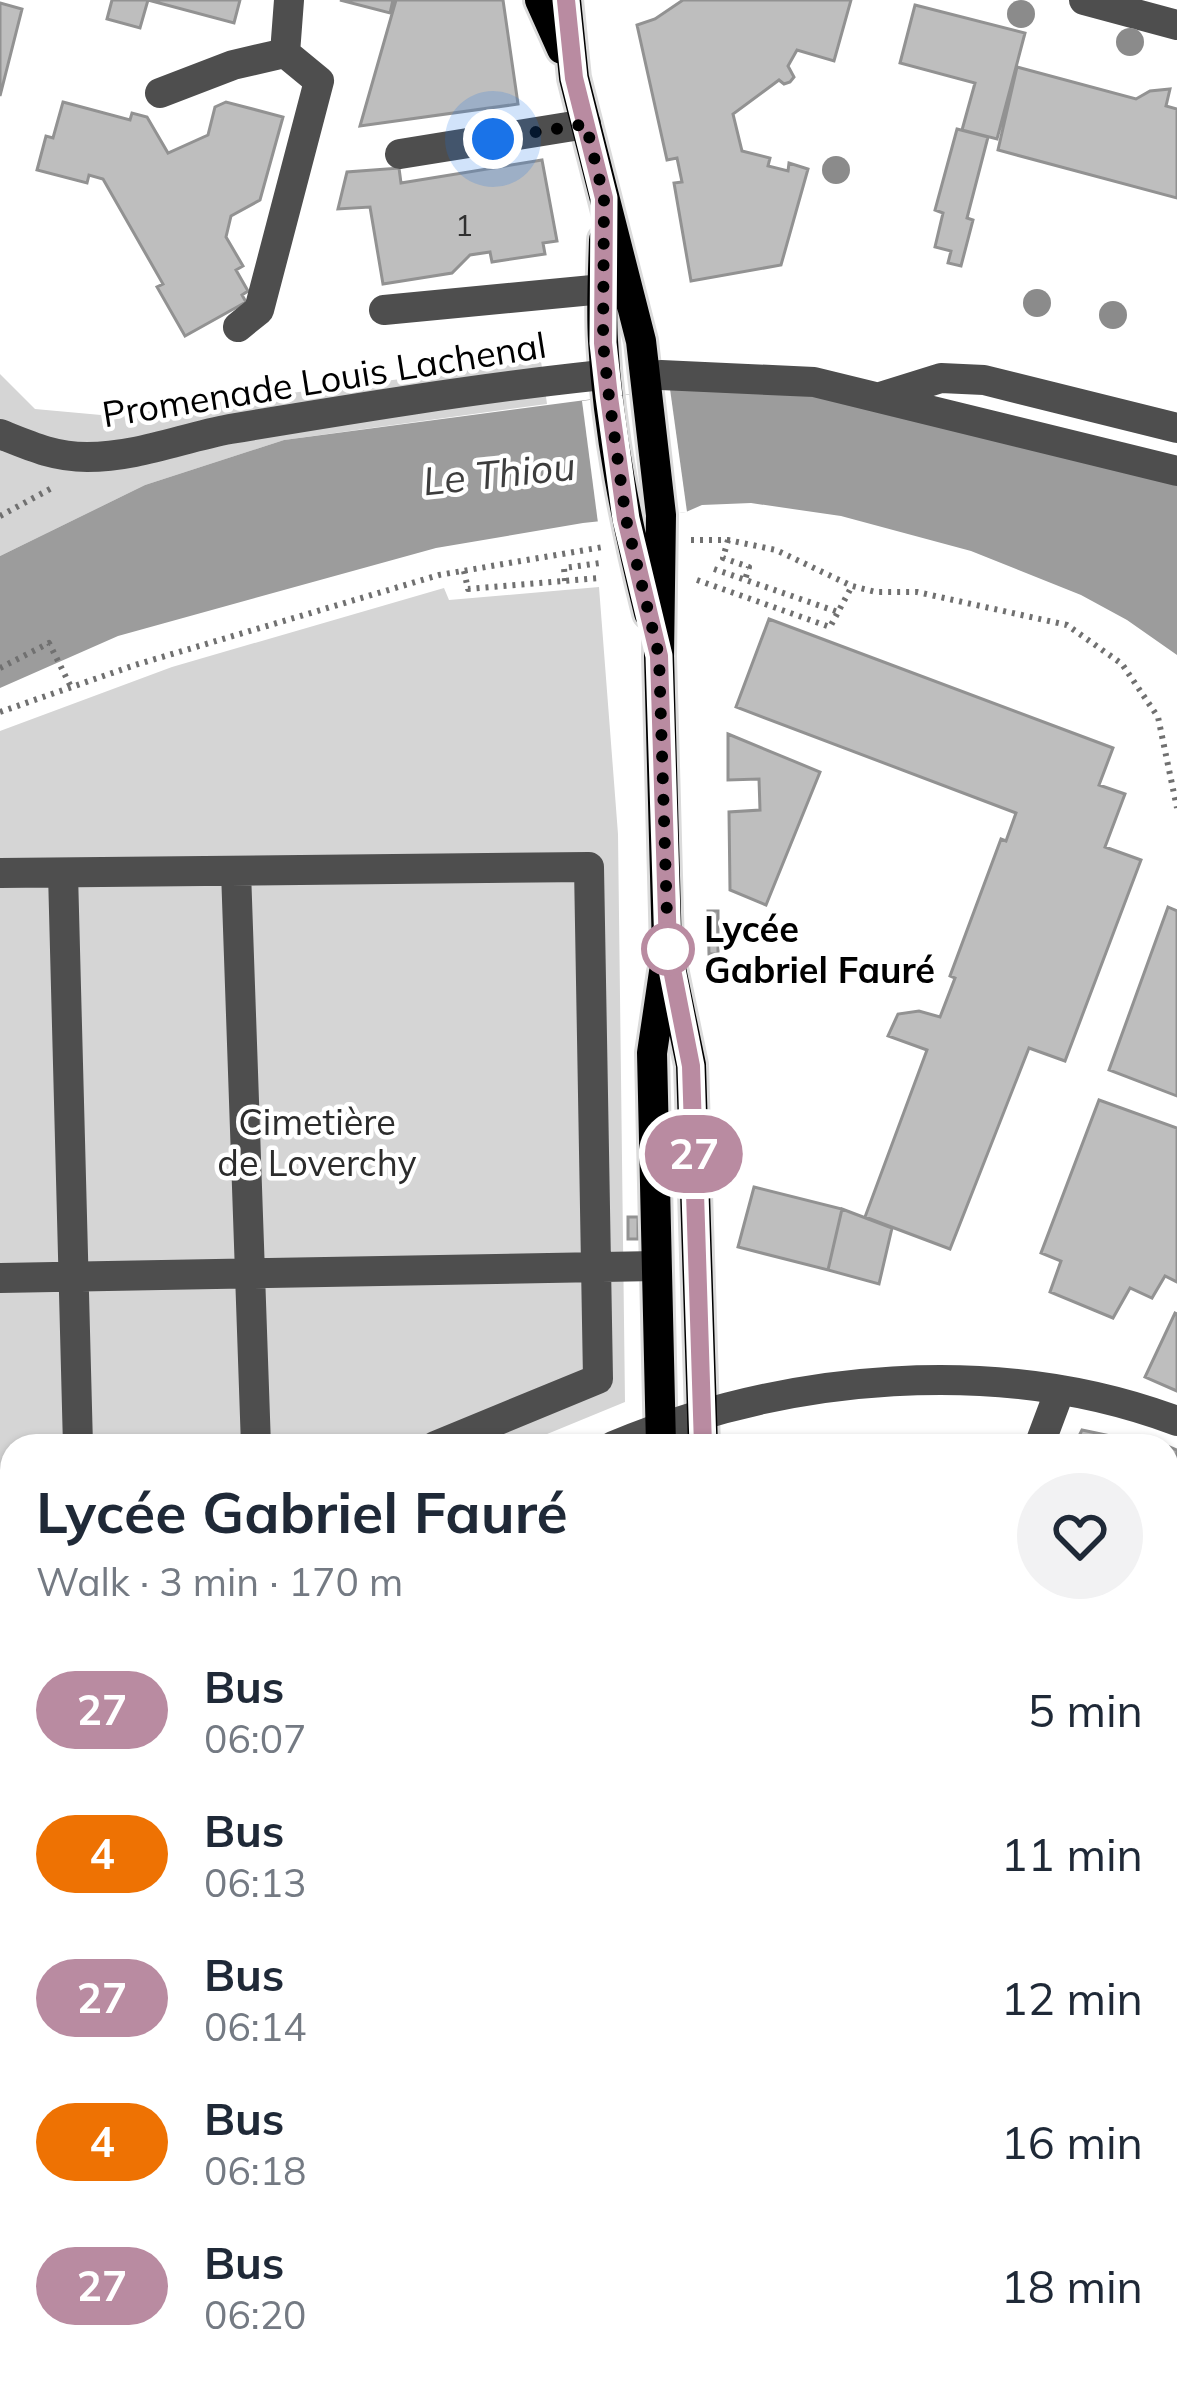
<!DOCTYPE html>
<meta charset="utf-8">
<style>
:root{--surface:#fff;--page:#f2f2f3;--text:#1f2937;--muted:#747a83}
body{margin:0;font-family:Mulish,sans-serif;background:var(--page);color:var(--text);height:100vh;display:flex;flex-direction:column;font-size:45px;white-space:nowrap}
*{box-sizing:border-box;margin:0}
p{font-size:39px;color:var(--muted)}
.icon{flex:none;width:66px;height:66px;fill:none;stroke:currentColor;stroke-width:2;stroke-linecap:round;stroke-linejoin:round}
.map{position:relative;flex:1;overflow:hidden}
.drawer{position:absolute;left:0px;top:1434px;width:1179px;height:951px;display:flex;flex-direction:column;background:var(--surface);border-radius:36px 36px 0 0;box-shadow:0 3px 9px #0004}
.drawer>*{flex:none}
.badge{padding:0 24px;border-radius:39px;font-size:42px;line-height:78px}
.you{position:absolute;width:60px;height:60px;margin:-30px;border:9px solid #fff;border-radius:50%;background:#1a73e8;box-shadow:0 0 0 18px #1a73e833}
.map>.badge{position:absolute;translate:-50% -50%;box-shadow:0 0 0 6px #fff}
.round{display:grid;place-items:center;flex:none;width:126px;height:126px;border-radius:63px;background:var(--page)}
.overview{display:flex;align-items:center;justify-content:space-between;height:204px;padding:0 36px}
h1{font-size:57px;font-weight:700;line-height:90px}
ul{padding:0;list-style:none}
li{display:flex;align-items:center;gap:36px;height:144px;padding:0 36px}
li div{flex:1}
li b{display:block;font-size:45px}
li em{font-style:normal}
li .badge{min-width:132px;font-weight:700;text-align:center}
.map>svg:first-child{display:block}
</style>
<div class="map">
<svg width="1177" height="2383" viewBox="0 0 1177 2383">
<rect width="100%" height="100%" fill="#fff"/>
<path fill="#d5d5d5" d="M541 361 547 404 284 440 145 485 0 556V374L35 409 112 416Z
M599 587 618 834 625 1402 518 1446H12V1654L0 1659V731L172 667 444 588 449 600Z"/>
<path fill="#9c9c9c" d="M669 389H728L854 400 1177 480V655L1127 620 1081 595 971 551 841 516 751 503 702 505 686 512 583 523 436 548 118 636 0 688V556L145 485 284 440Z"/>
<path fill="#fff" d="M670 389 687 512 598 523 582 401Z"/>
<path fill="#bebebe" stroke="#929292" stroke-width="3" d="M112 0H148L140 28 107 19Z
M148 0H240L234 23Z
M340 0H393L390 13Z
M396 0H503L518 104 360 126Z
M683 0H851L834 61 797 50 788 66 794 77 790 82 784 84 779 80 733 114 742 151 770 158 768 166 788 171 789 163 808 169 781 265 691 281 674 183 682 182 677 158 667 160 637 25 655 19Z
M0 3 22 9 0 96Z
M915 5 1025 33 997 139 962 130 975 83 900 63Z
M1017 67 1136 99 1150 91 1170 89 1166 106 1177 109V198L998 150Z
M63 102 130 120 132 113 147 117 168 153 208 135 215 107 226 102 283 117 260 200 231 216 226 237 243 266 236 270 248 291 242 295 246 302 185 336 157 287 163 284 103 179 89 175 87 183 37 170 46 136 53 138Z
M957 129 988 137 967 218 973 220 961 266 948 263 951 251 935 247 943 213 935 210Z
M542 160 557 241 543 243 545 254 492 262 490 252 470 255 452 273 383 284 370 207 338 209 347 172 399 168 401 183Z
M769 619 1113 748 1099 785 1125 794 1105 847 1141 860 1065 1061 1029 1048 950 1249 865 1217 927 1050 888 1036 898 1014 919 1011 940 1017 955 978 950 976 1001 839 1006 841 1016 813 736 707Z
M728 734 820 772 766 905 730 890 729 812 760 810 759 779 728 780Z
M1168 907 1177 911V1096L1109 1070Z
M708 911H718V954H709Z
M1099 1100 1177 1128V1282L1165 1276 1152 1298 1130 1288 1113 1318 1050 1292 1061 1261 1041 1253Z
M754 1187 842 1209 828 1270 738 1247Z
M842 1209 892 1228 879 1284 828 1270Z
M628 1217H638V1239H628Z
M1175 1313 1177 1314V1391L1145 1377Z
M1082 1430 1158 1446H1074Z
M1167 1446 1177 1450V1493L1167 1514Z
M1177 1493V1548L1167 1543V1514Z
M1177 1634V1837L1167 1861V1657Z
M12 1861V1922L3 1926 5 1931 0 1933V1866Z
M1167 1979 1177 1981V2055L1167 2053Z
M12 1991V2032L0 2036V1996Z
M1167 2126 1177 2128V2271L1167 2288Z
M4 2268 12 2282V2334L0 2341V2270Z
M310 2373H355L345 2383H319Z
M399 2373H447L451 2378 446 2383H409Z
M511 2373H555L565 2383H500Z
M914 2373H1033L1030 2383H910Z"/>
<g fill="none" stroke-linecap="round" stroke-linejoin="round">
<g stroke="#dbdbdb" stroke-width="36">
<path id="major" d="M540 0 562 49
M566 0 574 78 641 341 661 515 659 656 667 949 691 1065 703 1446
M604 240C603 273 601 308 603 341 608 433 627 525 649 613
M661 1446 652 1053 664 972
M635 2383V2373
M667 2383 668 2373"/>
</g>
<path stroke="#707070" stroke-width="6" stroke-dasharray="3 6" stroke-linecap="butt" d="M0 516 52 488
M691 540H728L776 550 852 586 876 592H917L1067 625 1122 664 1158 717 1177 808
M728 540 723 558 749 567 745 580
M714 569 838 612
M464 571 468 589 599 578
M697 580 830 627 852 586
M565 581 564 568 600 563
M0 668 49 643 71 687
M0 712 135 665 439 575 603 547"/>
<path stroke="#4e4e4e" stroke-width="30" d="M1084 0 1177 25
M160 93 233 65 285 53
M400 154 586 124
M384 310 603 289
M238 327 259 310 319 81 285 53 289 0
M661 375 814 382 1177 471
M880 397 941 378 984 380 1177 428
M0 434C30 446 54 457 87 457 137 457 182 438 230 429 351 409 472 389 593 376
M236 871 256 1446
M0 873 589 867 598 1379 435 1446
M63 873 78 1446
M0 1278 656 1266
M613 1446C787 1374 998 1354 1177 1421
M1039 1446 1060 1390
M0 1624 12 1619
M0 1705 12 1700
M1167 2098 1177 2100
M0 2226 12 2219
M1167 2367 1177 2345
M180 2383 196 2373"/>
<use href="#major" stroke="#000" stroke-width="30"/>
</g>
<g fill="#8b8b8b">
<circle cx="1021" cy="14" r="14"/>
<circle cx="1130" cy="42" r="14"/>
<circle cx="836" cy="170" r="14"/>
<circle cx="1037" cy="303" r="14"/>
<circle cx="1113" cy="315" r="14"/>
</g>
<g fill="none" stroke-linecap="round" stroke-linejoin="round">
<g stroke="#fff" stroke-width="27">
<path id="line" d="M566 0 574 78 604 198 603 343 609 397 626 519 659 656 668 949 691 1066 703 1446"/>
</g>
<use href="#line" stroke="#b98ba1" stroke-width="18"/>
<path stroke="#000" stroke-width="12" stroke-dasharray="0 21.6" d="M493 139 586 124 604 198 603 343 609 397 626 519 659 656 668 949"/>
</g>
<circle fill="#fff" stroke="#b98ba1" stroke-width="6" cx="668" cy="949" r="24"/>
<g text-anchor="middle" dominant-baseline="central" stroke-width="9" stroke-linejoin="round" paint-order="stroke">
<g font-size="30" fill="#303030">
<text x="464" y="225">1</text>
</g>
<g font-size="36" fill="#000" stroke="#fff">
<text transform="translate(324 379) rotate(-9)">Promenade Louis Lachenal</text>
</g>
<g font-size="36" font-weight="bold" fill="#000" stroke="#fff" text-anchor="start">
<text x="704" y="928">Lycée<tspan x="704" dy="41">Gabriel Fauré</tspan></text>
</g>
<g font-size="36" fill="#2c2c2c" stroke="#fff">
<text x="317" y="1121">Cimetière<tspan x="317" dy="41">de Loverchy</tspan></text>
</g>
<g font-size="39" font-style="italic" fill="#3d3d3d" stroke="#fff">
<text transform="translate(499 473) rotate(-6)">Le Thiou</text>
</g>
</g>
</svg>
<div class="you" style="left:493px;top:139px"></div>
<b class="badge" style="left:694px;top:1154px;background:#b98ba1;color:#fff">27</b>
<section class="drawer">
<div class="overview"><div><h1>Lycée Gabriel Fauré</h1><p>Walk · 3 min · 170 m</p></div><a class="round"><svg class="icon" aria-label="heart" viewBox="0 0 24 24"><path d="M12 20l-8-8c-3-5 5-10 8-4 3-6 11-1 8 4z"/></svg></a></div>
<ul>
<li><span class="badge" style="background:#b98ba1;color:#fff">27</span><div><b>Bus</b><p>06:07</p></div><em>5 min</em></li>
<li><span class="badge" style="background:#ee7203;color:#fff">4</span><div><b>Bus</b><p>06:13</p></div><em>11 min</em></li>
<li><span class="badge" style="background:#b98ba1;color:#fff">27</span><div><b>Bus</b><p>06:14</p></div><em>12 min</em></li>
<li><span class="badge" style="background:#ee7203;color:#fff">4</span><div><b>Bus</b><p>06:18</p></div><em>16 min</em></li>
<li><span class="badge" style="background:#b98ba1;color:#fff">27</span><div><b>Bus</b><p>06:20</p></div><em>18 min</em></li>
</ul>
</section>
</div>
